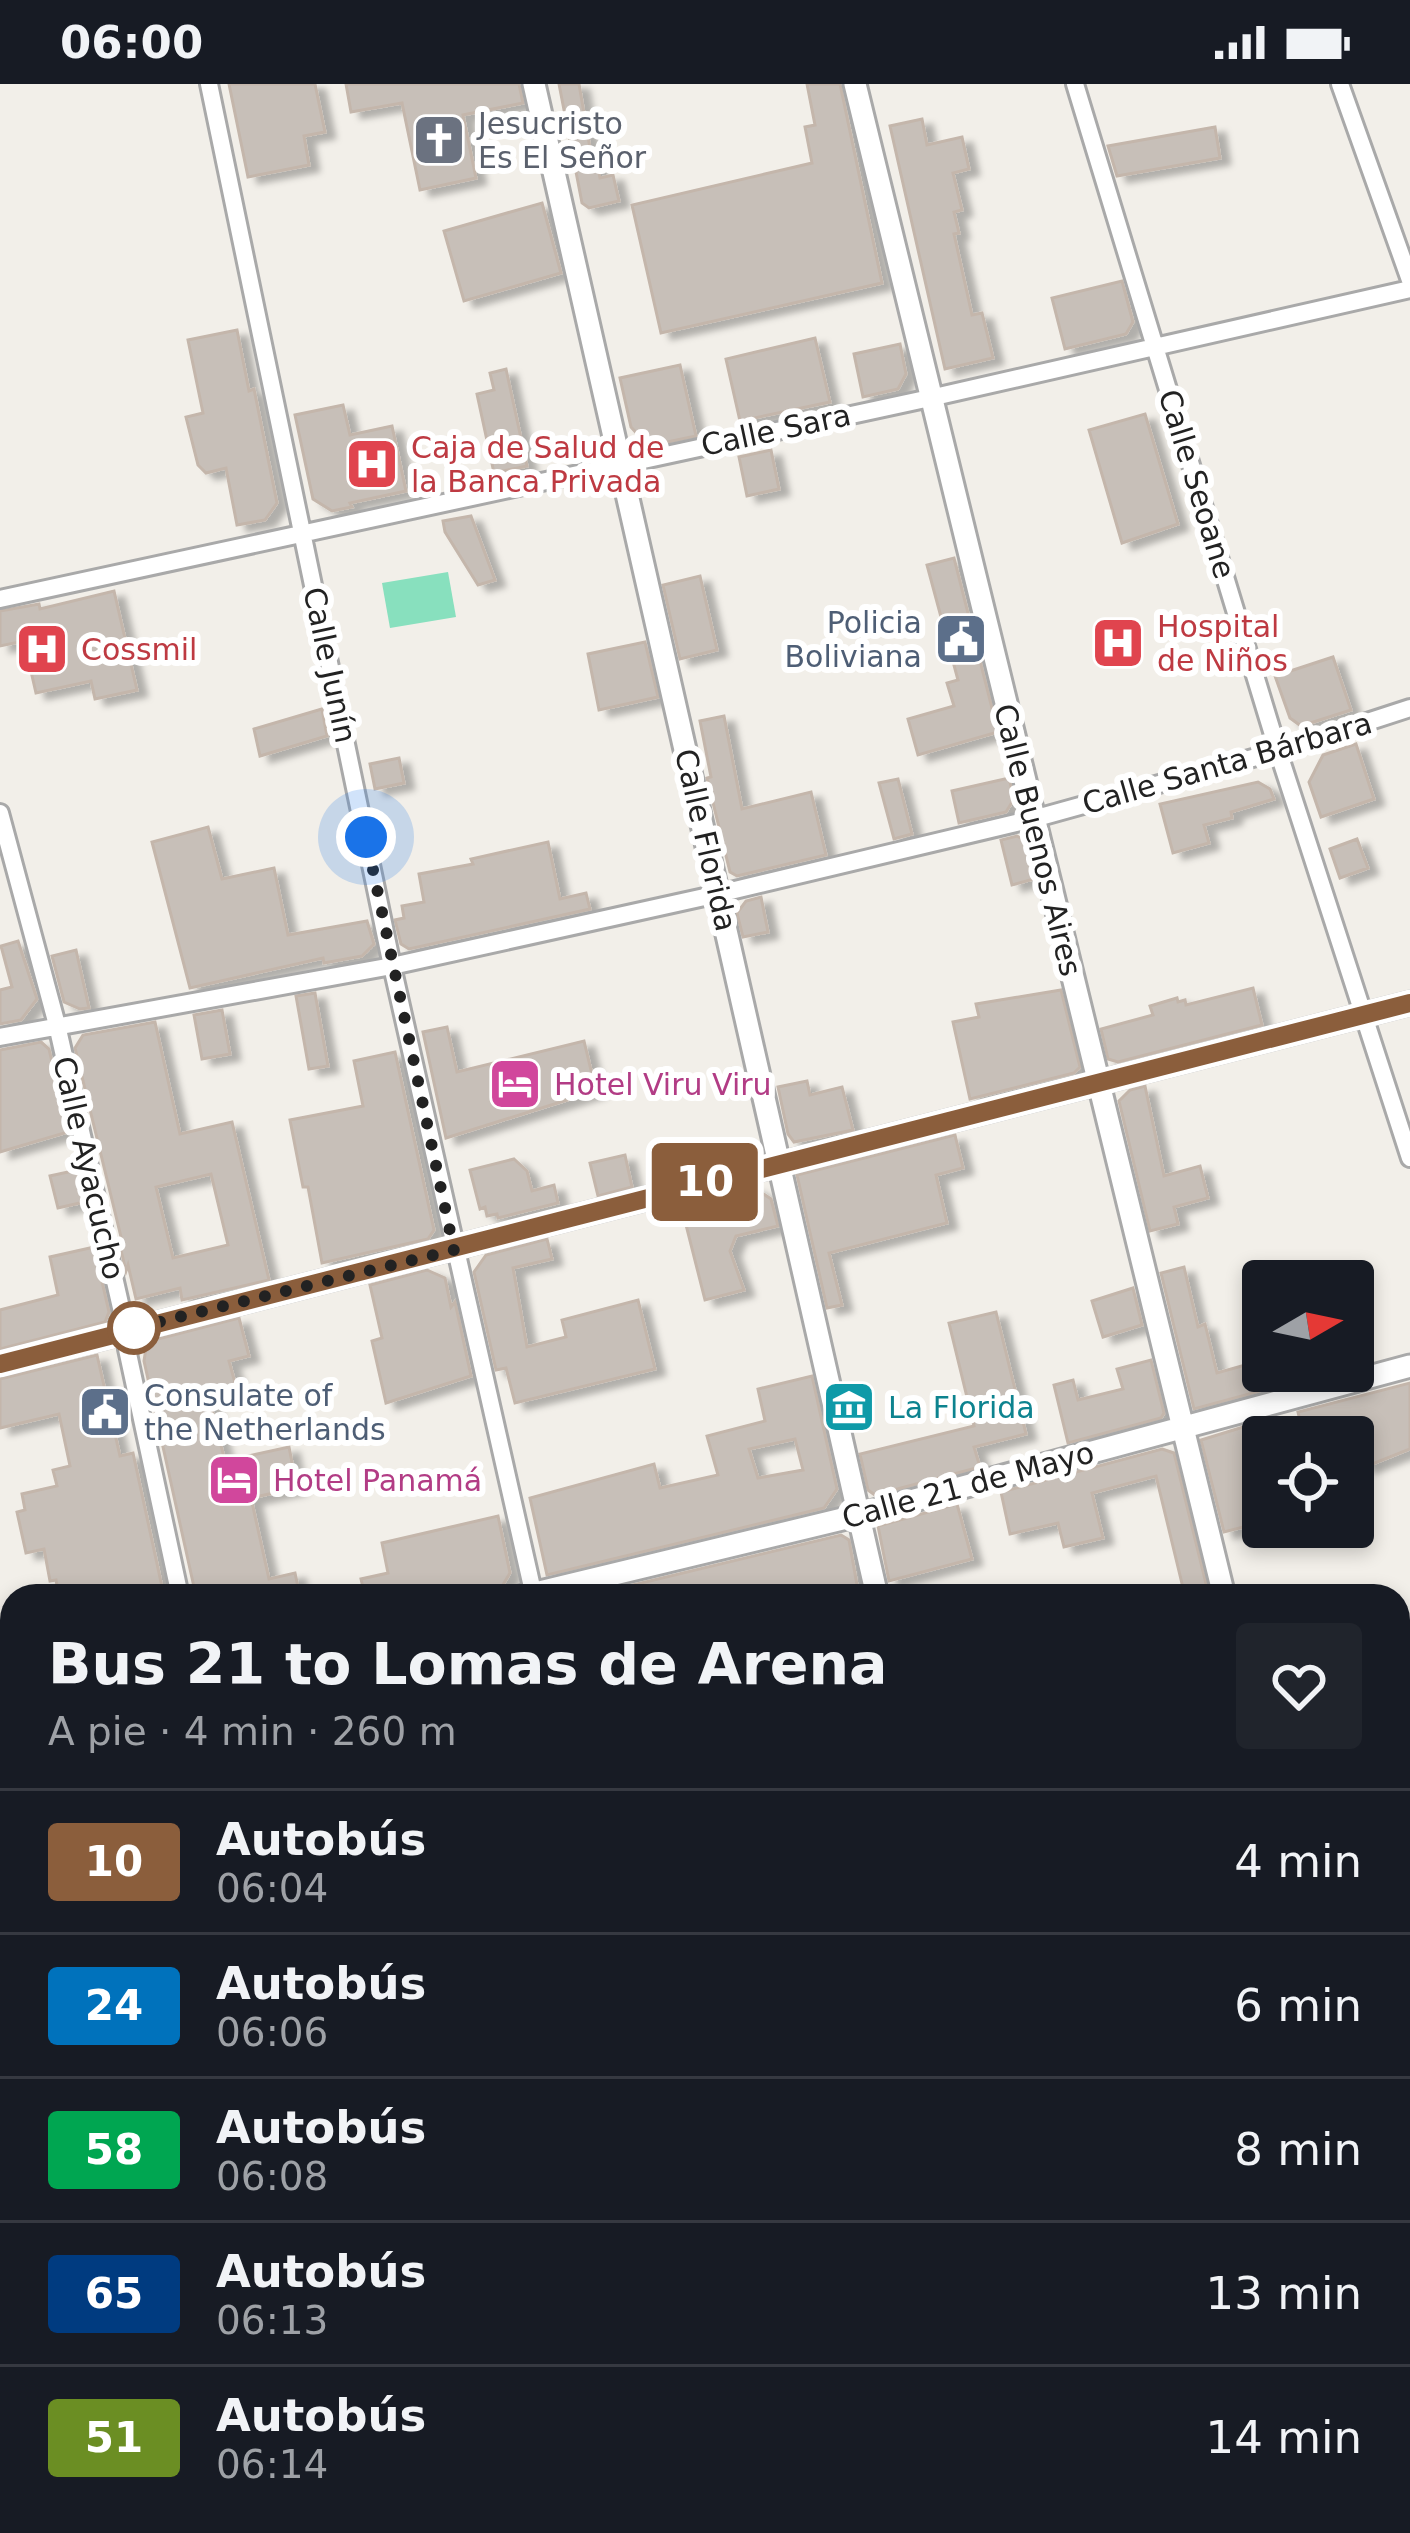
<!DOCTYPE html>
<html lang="es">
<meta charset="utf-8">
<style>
:root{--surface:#171b24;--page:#20242c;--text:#f1f3f6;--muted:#9ea1a6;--line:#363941}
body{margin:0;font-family:"DejaVu Sans",sans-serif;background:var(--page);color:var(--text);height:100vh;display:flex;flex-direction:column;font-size:45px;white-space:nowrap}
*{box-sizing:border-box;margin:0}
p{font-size:39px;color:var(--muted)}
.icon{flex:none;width:66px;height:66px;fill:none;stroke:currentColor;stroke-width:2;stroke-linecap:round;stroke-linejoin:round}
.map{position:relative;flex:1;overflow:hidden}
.details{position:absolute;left:0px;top:1500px;width:1410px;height:951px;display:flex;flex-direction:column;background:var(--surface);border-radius:36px 36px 0 0;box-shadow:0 6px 18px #0003}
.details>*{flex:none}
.badge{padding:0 24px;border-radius:9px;font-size:42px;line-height:78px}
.needle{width:78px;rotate:81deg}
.tools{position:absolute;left:1242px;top:1176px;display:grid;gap:24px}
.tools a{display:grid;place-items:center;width:132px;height:132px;border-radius:12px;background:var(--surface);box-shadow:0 6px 18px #0003;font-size:60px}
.you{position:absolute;width:60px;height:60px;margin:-30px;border:9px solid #fff;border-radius:50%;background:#1a73e8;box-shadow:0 0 0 18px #1a73e833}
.map>.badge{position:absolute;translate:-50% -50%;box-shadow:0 0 0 6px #fff}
.round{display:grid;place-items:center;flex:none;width:126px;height:126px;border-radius:12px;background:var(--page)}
.headline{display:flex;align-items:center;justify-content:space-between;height:204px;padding:0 48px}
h1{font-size:57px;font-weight:600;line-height:90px}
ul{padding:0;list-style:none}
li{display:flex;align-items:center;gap:36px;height:144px;padding:0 48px;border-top:3px solid var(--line)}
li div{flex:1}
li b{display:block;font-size:45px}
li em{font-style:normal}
li .badge{min-width:132px;font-weight:700;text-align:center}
.status{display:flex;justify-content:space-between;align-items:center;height:84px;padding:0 60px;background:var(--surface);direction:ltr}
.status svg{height:33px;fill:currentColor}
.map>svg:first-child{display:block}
</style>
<div class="status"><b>06:00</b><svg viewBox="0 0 49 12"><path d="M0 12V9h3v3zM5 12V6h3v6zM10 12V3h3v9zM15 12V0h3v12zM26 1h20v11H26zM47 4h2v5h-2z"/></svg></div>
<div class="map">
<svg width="1410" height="2449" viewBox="0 0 1410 2449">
<defs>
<filter id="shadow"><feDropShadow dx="10" dy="6" stdDeviation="3" flood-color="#0004"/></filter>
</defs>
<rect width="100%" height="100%" fill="#f2efe9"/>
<path fill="#88e0be" d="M448 488 456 533 390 544 382 499Z"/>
<path fill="#c7bfb8" stroke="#c4b6ab" stroke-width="3" fill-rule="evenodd" filter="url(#shadow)" d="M229 0H315L325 48 304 52 309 81 248 93Z
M346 0H519L523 19 463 31 476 94 420 106 402 19 351 28Z
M559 0H579L591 70 595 69 600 94 613 91 619 117 589 124 582 119Z
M807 0H840L882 199 661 249 632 121 812 79 805 43 815 41Z
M922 35 927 61 962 53 969 85 953 89 962 126 954 128 959 149 954 150 972 231 982 229 993 274 945 285 890 42Z
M1215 43 1220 74 1117 92 1108 62Z
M542 119 561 189 464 217 444 147Z
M1122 197 1133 238 1126 250 1065 265 1052 214Z
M237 246 249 307 254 305 277 419 265 436 237 441 226 384 206 389 198 381 186 333 203 329 188 256Z
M815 254 830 318 740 337 726 275Z
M900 260 906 290 898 305 863 313 854 270Z
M680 281 696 352 648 362 631 343 620 294Z
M506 285 527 382 494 389 477 310 494 306 490 289Z
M343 321 350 351 392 342 406 407 350 419 352 423 332 427 313 415 295 331Z
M1145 330 1178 440 1122 459 1089 346Z
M771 366 779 405 747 412 739 373Z
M471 432 495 496 478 501 445 448 443 437Z
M954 474 998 648 918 671 908 635 954 622 947 599 958 596 927 481Z
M700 492 717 566 680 575 663 501Z
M114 507 137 606 95 615 91 597 36 609 24 557 0 562V527L39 520 40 525Z
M645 558 658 613 599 626 588 570Z
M1333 573 1351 626 1301 642 1290 634 1275 592Z
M322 625 327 652 260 672 254 645Z
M724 632 742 725 811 708 826 771 737 792 730 788 707 694 711 693 700 637Z
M1356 660 1374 715 1321 733 1309 698 1323 671Z
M399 674 404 699 375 705 370 680Z
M1009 694 1014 715 1006 728 959 739 952 707Z
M898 695 912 750 894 755 879 699Z
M1258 698 1270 705 1274 715 1231 728 1232 734 1204 741 1209 759 1173 769 1160 720Z
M208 743 222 795 274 784 288 851 367 837 374 860 362 872 324 879 323 874 190 904 152 758Z
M1017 752 1024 756 1034 795 1012 801 1001 756Z
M1357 755 1368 784 1340 794 1330 765Z
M548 758 560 815 586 809 590 825 409 865 401 860 395 836 404 834 402 822 424 818 419 790 473 780 471 775Z
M761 813 768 848 743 853 737 829 746 817Z
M18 857 37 915 21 936 0 940V906L12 903 1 862Z
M76 866 89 924 80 925 64 918 52 872Z
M1253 904 1262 941 1118 978 1108 975 1101 945 1153 931 1150 922 1177 914 1178 918 1185 916 1186 921Z
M1061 906 1080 983 1074 989 970 1015 953 938 979 933 976 920Z
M315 909 328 982 309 985 296 912Z
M222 926 230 970 202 975 194 931Z
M155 938 180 1050 232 1038 269 1196 182 1216 180 1204 136 1215 128 1181 126 1187 119 1158 122 1157 75 964 83 951ZM211 1090 228 1161 173 1174 156 1103Z
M447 943 457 988 584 957 596 1007 446 1054 423 948Z
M41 958 49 965 68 1048 0 1068V966Z
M395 968 434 1146 428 1155 322 1179 308 1103H303L290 1036 363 1022 354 977Z
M807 997 810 1011 842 1003 853 1046 794 1058 788 1050 778 1003Z
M1145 1002 1164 1092 1200 1082 1208 1114 1174 1123 1178 1140 1150 1147 1119 1017 1130 1006Z
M955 1051 963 1084 936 1091 947 1139 829 1169 842 1221 827 1224 797 1091Z
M625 1071 632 1103 598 1112 590 1079Z
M514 1075 527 1087 532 1107 554 1101 558 1119 498 1134 497 1130 487 1132 485 1123 480 1125 470 1086Z
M77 1086 84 1118 58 1124 50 1092Z
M753 1103 771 1115 778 1142 736 1152 730 1167 744 1206 705 1216 681 1121Z
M547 1155 552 1175 513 1184 527 1263 566 1253 562 1236 638 1216 655 1285 515 1319 506 1284 496 1286 474 1188 486 1171Z
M94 1163 109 1228 105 1238 0 1265V1226L58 1211 50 1173Z
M1184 1183 1198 1243 1205 1240 1217 1289 1263 1276V1287H1290L1293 1298 1194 1325 1161 1189Z
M427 1186 445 1194 451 1223 455 1218 471 1292 386 1319 372 1257 382 1254 370 1201Z
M1133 1204 1142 1241 1103 1253 1092 1217Z
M996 1228 1026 1350 974 1363 980 1383 875 1411 868 1406 860 1370 974 1342 949 1239Z
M239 1234 249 1272 229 1277 237 1306 209 1314 225 1377 289 1363 297 1404 251 1414 269 1495 295 1489 300 1512H196L144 1277 146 1264 154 1256Z
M97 1271 120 1372 133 1369 164 1512H59L56 1496 50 1497 44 1465 26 1469 17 1428 25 1426 22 1410 57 1402 53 1386 70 1382 59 1330 0 1344V1295Z
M1151 1276 1164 1329 1161 1334 1068 1359 1054 1301 1073 1296 1078 1316 1123 1305 1117 1285Z
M812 1292 837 1405 824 1424 547 1491 530 1414 654 1380 660 1404 718 1391 707 1352 765 1337 758 1305ZM795 1355 803 1386 758 1394 749 1365Z
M1410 1299V1365L1365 1383 1348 1345 1304 1353 1298 1328Z
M1266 1336 1270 1353H1263V1382L1255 1385 1263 1417V1438L1224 1448 1201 1356Z
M1162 1365 1174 1369 1209 1512H1185L1156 1392 1092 1409 1103 1454 1064 1463 1058 1439 1010 1450 1001 1408Z
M957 1420 972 1475 889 1497 878 1442Z
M498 1432 510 1489 501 1504 466 1512H365L361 1495 388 1489 382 1459Z
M841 1451 849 1456 859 1512H587Z"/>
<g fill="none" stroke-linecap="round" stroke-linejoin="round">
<g stroke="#a9a9a9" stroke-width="22">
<path id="minor" d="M209 0 392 882 534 1512
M1075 0 1278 667 1410 1074
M1340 0 1410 196
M0 515 930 314 1410 205
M0 729 57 941 126 1246 127 1265 180 1512
M0 953 392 882 718 810 1033 735 1278 667 1410 624
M1398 1647 1410 1644
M0 1994 12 1991
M1398 2002 1410 2000
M0 2275 12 2327
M1398 2344 1410 2340
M40 2439 43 2449
M401 2439 404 2449
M746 2439 749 2449
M1025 2449 1069 2439"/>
</g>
<g stroke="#a9a9a9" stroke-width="27">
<path id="tertiary" d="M534 0 877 1512
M855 0 1224 1512
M0 1280 1410 919
M523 1512 859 1431 1410 1282
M0 1645 12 1642
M1398 2247 1410 2295
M1090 2439 1092 2449"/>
</g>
<use href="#minor" stroke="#fff" stroke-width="16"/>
<use href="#tertiary" stroke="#fff" stroke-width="21"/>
</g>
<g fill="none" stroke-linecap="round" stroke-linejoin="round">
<g stroke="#fff" stroke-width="27">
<path id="line" d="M0 1280 1410 919"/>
</g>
<use href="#line" stroke="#8b5e3c" stroke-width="18"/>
<path stroke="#222" stroke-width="12" stroke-dasharray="0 21.6" d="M134 1244 126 1246 454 1166 366 753"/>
</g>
<defs>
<g id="church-square" transform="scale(2.7)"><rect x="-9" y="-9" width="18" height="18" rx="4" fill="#6b7280" stroke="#fff"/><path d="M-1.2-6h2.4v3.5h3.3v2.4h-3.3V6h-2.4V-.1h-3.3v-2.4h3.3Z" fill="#fff"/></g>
<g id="hospital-square" transform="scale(2.7)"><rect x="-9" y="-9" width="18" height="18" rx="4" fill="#e0444e" stroke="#fff"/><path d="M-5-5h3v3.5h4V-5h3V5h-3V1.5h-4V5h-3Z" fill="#fff"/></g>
<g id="civic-square" transform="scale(2.7)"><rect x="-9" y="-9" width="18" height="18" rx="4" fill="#5c6f8a" stroke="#fff"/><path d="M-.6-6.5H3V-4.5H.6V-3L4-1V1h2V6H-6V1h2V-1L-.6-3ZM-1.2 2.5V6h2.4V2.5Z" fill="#fff"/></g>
<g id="hotel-square" transform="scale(2.7)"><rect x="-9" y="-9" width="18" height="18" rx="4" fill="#d1479c" stroke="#fff"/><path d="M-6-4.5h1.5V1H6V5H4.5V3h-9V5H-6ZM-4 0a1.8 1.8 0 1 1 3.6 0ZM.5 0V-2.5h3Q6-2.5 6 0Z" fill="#fff"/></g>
<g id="museum-square" transform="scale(2.7)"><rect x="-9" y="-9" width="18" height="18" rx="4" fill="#0f9aa8" stroke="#fff"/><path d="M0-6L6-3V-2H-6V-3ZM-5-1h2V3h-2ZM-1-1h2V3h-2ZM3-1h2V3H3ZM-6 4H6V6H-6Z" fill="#fff"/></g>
</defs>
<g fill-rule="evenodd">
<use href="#church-square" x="439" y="56"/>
<use href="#hospital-square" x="372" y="380"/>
<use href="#civic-square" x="961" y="555"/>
<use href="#hospital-square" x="1118" y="559"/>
<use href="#hospital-square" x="42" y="565"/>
<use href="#hotel-square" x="515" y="1000"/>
<use href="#museum-square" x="849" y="1323"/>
<use href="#civic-square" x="105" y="1328"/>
<use href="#hotel-square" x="234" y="1396"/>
</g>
<circle fill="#fff" stroke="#8b5e3c" stroke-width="6" cx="134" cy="1244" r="24"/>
<g text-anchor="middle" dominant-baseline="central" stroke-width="12" stroke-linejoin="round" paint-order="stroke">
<g font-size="30" fill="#5b616d" stroke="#fff" text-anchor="start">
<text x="478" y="39">Jesucristo<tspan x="478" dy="34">Es El Señor</tspan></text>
</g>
<g font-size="30" fill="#222" stroke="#fff">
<text transform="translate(776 346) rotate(-12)">Calle Sara</text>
<text transform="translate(1197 400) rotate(73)">Calle Seoane</text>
<text transform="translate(330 581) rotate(78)">Calle Junín</text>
<text transform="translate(1227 679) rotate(-16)">Calle Santa Bárbara</text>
<text transform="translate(706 756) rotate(77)">Calle Florida</text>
<text transform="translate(1038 756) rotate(76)">Calle Buenos Aires</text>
<text transform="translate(89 1084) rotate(77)">Calle Ayacucho</text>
<text transform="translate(968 1401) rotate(-15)">Calle 21 de Mayo</text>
</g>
<g font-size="30" fill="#be3a42" stroke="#fff" text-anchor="start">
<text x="411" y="363">Caja de Salud de<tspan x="411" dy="34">la Banca Privada</tspan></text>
<text x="1157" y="542">Hospital<tspan x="1157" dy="34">de Niños</tspan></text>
<text x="81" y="565">Cossmil</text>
</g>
<g font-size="30" fill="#4e5e75" stroke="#fff" text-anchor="end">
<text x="922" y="538">Policia<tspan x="922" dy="34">Boliviana</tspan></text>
<text x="144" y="1311" text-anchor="start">Consulate of<tspan x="144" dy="34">the Netherlands</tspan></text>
</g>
<g font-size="30" fill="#b23c85" stroke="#fff" text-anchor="start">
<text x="554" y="1000">Hotel Viru Viru</text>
<text x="273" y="1396">Hotel Panamá</text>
</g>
<g font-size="30" fill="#0d838f" stroke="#fff" text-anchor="start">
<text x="888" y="1323">La Florida</text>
</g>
</g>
</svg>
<div class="tools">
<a><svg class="needle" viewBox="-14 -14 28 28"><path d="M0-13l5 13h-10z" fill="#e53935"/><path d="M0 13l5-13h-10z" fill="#9ea1a6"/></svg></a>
<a><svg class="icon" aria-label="locate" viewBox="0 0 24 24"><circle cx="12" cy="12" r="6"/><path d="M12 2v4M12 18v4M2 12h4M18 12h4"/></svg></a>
</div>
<div class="you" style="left:366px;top:753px"></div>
<b class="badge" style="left:705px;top:1098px;background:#8b5e3c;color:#fff">10</b>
<section class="details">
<div class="headline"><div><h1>Bus 21 to Lomas de Arena</h1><p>A pie · 4 min · 260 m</p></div><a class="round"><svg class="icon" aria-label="heart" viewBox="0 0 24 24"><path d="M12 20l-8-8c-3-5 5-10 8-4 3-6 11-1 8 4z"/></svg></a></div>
<ul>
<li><span class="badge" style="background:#8b5e3c;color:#fff">10</span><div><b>Autobús</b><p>06:04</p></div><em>4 min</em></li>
<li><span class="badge" style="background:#0072bc;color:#fff">24</span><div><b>Autobús</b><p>06:06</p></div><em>6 min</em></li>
<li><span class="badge" style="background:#00a651;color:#fff">58</span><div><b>Autobús</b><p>06:08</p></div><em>8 min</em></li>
<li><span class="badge" style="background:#003b80;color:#fff">65</span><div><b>Autobús</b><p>06:13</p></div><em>13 min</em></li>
<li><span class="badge" style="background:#6b8e23;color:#fff">51</span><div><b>Autobús</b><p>06:14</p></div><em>14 min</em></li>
</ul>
</section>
</div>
